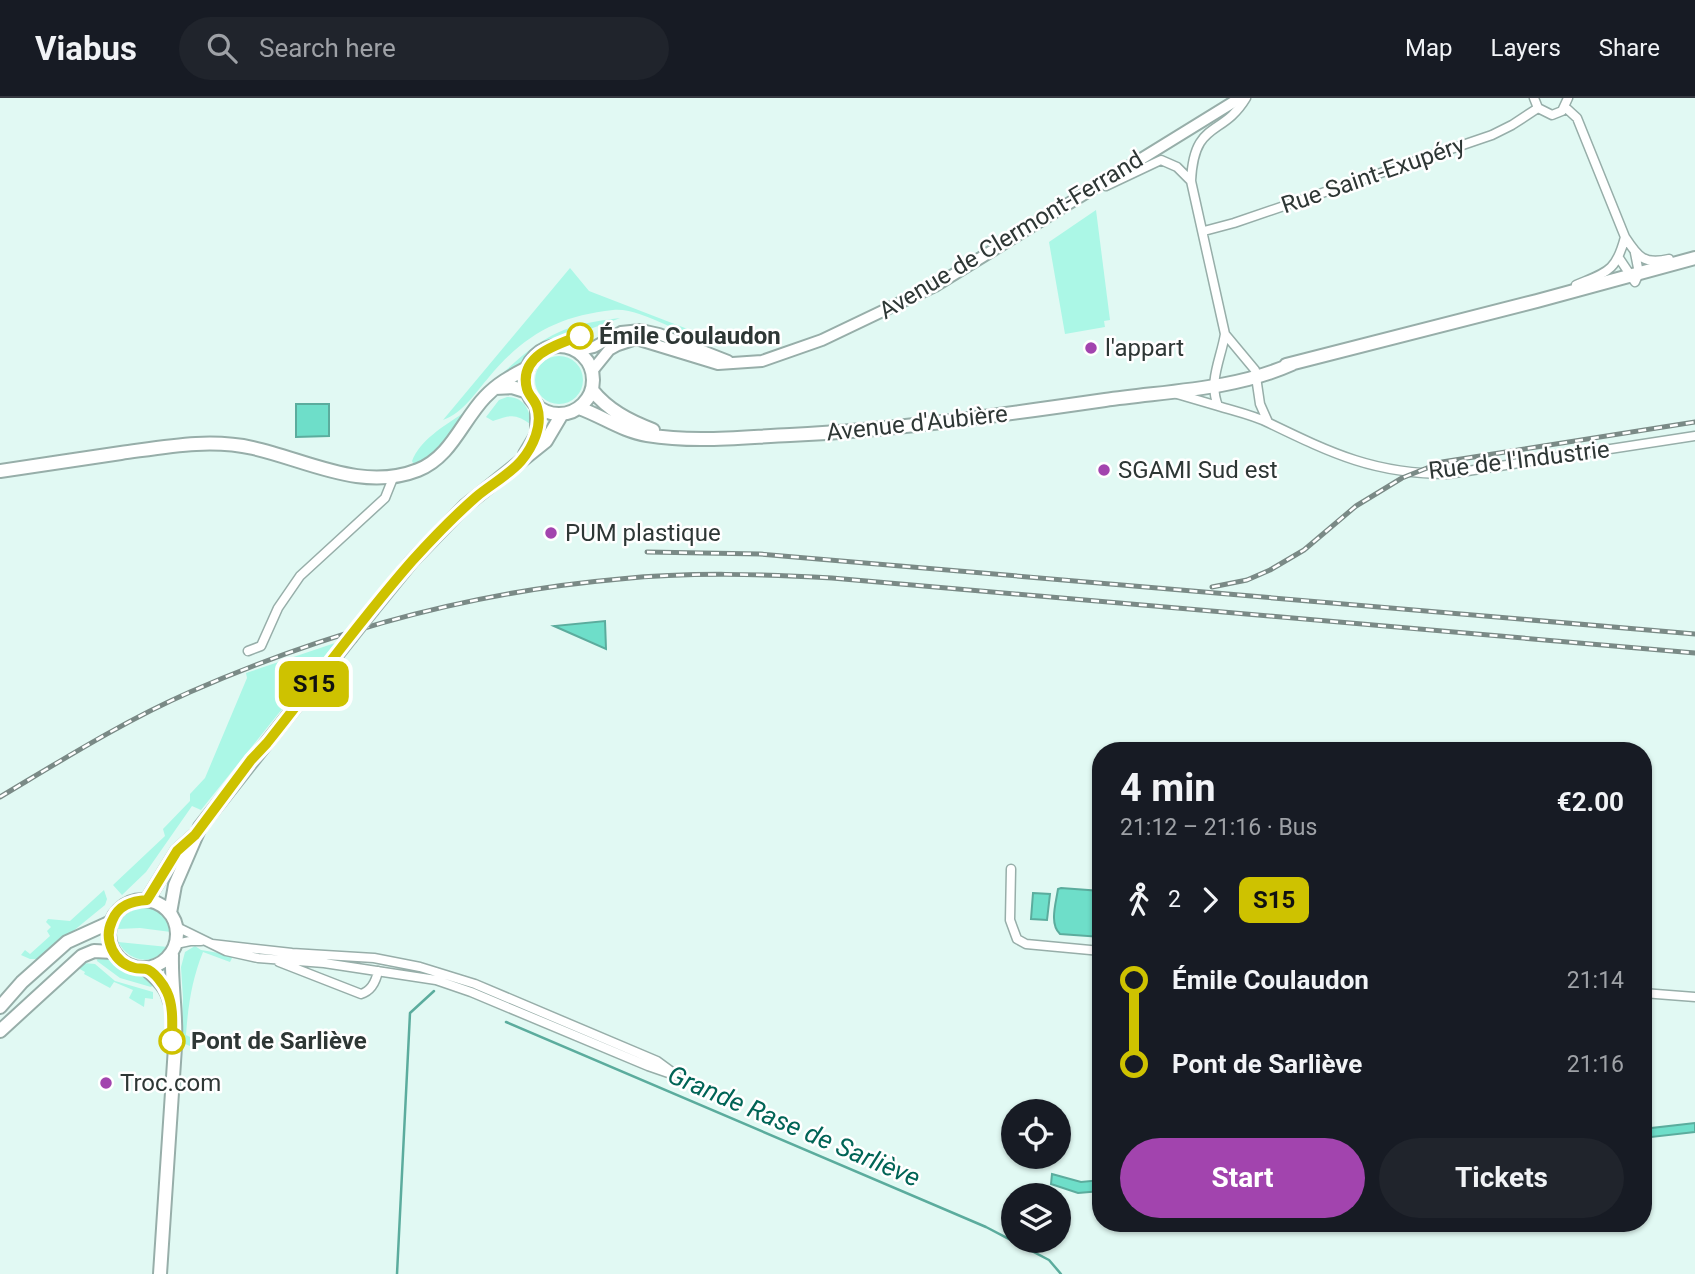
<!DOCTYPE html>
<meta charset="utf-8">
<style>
:root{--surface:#171b24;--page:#20242c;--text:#f1f3f6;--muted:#9ea1a6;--line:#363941;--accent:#a244ae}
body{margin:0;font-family:Roboto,sans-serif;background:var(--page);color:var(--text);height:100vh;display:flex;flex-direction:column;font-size:26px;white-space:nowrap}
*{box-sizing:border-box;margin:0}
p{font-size:23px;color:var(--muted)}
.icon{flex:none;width:38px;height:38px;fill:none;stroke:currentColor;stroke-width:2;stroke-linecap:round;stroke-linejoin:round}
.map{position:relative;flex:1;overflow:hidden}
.drawer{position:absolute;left:1092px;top:644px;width:560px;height:490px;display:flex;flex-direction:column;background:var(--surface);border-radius:28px;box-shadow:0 2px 5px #0004}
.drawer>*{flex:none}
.badge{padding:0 14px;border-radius:10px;font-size:24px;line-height:46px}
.fabs{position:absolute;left:1001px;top:1001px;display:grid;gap:14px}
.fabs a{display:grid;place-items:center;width:70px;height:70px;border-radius:50%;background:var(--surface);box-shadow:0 2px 5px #0004;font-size:35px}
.map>.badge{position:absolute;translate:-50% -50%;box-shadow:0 0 0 4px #fff}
.legs{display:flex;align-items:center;gap:10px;height:77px;padding:0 28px;font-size:23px}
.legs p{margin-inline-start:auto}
.summary{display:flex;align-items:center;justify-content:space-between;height:119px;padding:0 28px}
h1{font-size:38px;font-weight:700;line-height:52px}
.cta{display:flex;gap:14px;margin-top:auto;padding:14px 28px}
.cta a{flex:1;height:80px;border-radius:42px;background:var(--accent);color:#fff;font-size:28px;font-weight:700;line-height:80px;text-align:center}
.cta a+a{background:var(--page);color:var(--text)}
ul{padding:0 28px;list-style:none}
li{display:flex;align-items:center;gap:24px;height:84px;font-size:26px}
li i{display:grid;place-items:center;width:10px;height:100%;margin:0 9px;background:currentColor}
li i::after{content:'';width:18px;height:18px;margin:-9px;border:5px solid;border-radius:50%;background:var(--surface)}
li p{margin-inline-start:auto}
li:first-child i{background:linear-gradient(#0000 50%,currentColor 0)}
li:last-child i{background:linear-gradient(currentColor 50%,#0000 0)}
header{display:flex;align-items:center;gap:42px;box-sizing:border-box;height:98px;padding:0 35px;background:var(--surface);border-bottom:2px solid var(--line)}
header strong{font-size:33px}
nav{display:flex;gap:38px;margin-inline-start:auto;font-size:24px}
.search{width:490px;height:63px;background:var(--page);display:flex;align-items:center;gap:18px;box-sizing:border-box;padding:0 24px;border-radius:38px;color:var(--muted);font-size:26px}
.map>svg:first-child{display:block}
</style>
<header>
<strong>Viabus</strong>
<div class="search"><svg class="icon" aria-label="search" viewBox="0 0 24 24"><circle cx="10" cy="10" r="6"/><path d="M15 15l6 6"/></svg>Search here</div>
<nav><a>Map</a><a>Layers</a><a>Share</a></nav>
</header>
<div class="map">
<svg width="1695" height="1176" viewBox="0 0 1695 1176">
<rect width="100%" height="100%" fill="#e1f9f3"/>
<path fill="#abf7e6" d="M1096 112 1110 222 1104 223 1105 229 1065 236 1049 144Z
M570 170 589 193 716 242C685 243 644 209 613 212 559 218 525 236 489 279 476 294 463 315 443 322Z
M620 220C593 231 566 237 541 252 528 259 520 275 504 274 544 237 565 226 620 220Z
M535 282a24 24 0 1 1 48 0a24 24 0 1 1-48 0Z
M507 299C525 299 529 312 532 327 515 316 513 316 493 323L486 319 499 302Z
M462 316H464L439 351 414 367 412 363C420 342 444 328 462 316Z
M335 545 201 712 192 708 146 774 122 797 113 787 165 738 163 731 190 703V696L205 680 247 580 246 575Z
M104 792 107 801 105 807 39 861H30L21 857 25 852 30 856 50 838 47 833 51 829 46 824 48 821 70 823Z
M137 809C157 808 166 815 171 834L140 830 118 831C120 820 127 814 137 809Z
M118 844 168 849C153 868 130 865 118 844Z
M195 848 201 852 231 857 232 860 230 864 203 854C192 881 188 908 186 937L194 941 197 947 192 949 181 944 183 900 181 869 185 854Z
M98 857C110 859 114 865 123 870 134 876 145 876 156 884L151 889 120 880 97 863Z
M84 865 95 866 115 883 153 894V901L145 900 144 909 129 900 133 892 114 884 110 890 84 876 85 874 78 870Z"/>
<path fill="#6edec9" stroke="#5bac9d" stroke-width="2" d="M296 306H329V338L296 339Z
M605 523 606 551 554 528Z
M1061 790 1101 793V839L1060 836C1049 826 1056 805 1058 791Z
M1033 795 1050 796 1047 822 1031 821Z
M1695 1025V1034L1643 1040V1031Z
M1052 1076 1081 1084 1101 1082V1093L1078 1095 1051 1086Z"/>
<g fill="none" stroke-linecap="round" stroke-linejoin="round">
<path stroke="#5bac9d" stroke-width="2.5" d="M506 924 986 1129 1049 1162 1061 1176
M397 1176 410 915 434 893"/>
<g stroke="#97aea9" stroke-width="11">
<path id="minor" d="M1246 0C1222 40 1194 21 1191 83L1225 236C1221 261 1208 283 1218 308 1234 313 1253 317 1269 325 1333 356 1375 376 1448 376L1695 338
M1534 0 1538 10 1552 17 1562 13 1568 0
M1565 9 1577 20 1625 139C1638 159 1644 167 1669 161
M1106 88 1161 62 1177 69 1191 83
M1204 133 1234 125 1492 37 1512 27 1538 10
M1619 160 1635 184 1639 175 1635 155
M1576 187C1607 174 1616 174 1625 139
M1225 236 1255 272 1260 306 1268 324
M1177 296 1218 308
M248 553 261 548 278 510 300 478 385 400 393 380
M1011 771 1010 822 1017 841 1026 846 1101 853
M177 829 226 853 258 860 324 865 436 882 471 894 648 968 677 978
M176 846 190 843H201
M212 846 292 855 374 860 420 869 475 886 657 963 672 974
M279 864 361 896C371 893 376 883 378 873
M1643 895 1695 899"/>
</g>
<g stroke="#97aea9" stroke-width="14">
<path id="tertiary" d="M577 253 594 249 621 234 641 232 659 236 728 263
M592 273 609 252 618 247 636 241 718 266 762 263 822 242 935 188 1240 0"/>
</g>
<g stroke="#97aea9" stroke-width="16">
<path id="secondary" d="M525 282a34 34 0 1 1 68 0a34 34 0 1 1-68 0Z
M1286 267 1537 203 1695 160
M495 290 512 289 528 294
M592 292C608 312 629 323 653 332
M579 310C602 318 622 333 647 337 695 345 743 339 790 337 896 332 1001 317 1105 302 1167 293 1234 292 1292 266
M525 356 537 336V307
M0 373C40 367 81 361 121 355 165 349 209 340 253 350 307 362 362 394 418 372 451 359 462 323 485 299 498 285 512 278 529 269
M373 511 412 463 465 408 546 343 562 316
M109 836a34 34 0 1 1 68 0a34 34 0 1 1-68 0Z
M147 802 177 753 195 737
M170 815 175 787 200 729 350 540
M146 871C157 881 167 889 170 904
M0 909 22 884 67 844 111 824
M0 933 82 858 94 853 113 854
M160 1176 175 949C177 917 171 887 172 857"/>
</g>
<use href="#minor" stroke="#fff" stroke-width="8"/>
<use href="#tertiary" stroke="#fff" stroke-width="10"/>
<use href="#secondary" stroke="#fff" stroke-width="12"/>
<g stroke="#7a8a86" stroke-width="5">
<path id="rail" d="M647 454 760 456 1695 536
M1212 489 1247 482 1270 472 1304 452 1356 408 1402 380 1442 364 1695 324
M0 699C62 662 124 623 190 594 327 534 471 494 620 481 690 474 761 476 832 480L1695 555"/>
</g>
<use href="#rail" stroke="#fff" stroke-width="2.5" stroke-dasharray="8" stroke-linecap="butt"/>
<g stroke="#97aea9" stroke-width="16" stroke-linecap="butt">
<path id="secondary-bridge" d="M350 540 373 511"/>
</g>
<use href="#secondary-bridge" stroke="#fff" stroke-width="12"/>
</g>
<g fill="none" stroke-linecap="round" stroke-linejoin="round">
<g stroke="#fff" stroke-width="16">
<path id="line-1" d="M172 943C172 927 174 909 167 894 164 887 154 873 146 871 142 870 138 871 135 870 114 865 103 842 112 823 118 807 132 803 147 802L177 753 195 737 251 662 267 645C315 585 361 521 412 463 432 441 453 419 476 399 490 387 509 377 521 363 533 349 543 327 537 309 535 302 529 298 527 291 518 258 557 246 580 238"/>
</g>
<use href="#line-1" stroke="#cec200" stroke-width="10"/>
</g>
<g fill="#fff" stroke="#cec200" stroke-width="3.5">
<circle cx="580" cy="238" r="12"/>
<circle cx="172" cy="943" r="12"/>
</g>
<g fill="#a244ae" stroke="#fff" stroke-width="2.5">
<circle cx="1091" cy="250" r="7"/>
<circle cx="1104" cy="372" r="7"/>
<circle cx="551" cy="435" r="7"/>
<circle cx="106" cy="985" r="7"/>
</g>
<g text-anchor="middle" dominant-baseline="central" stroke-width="5" stroke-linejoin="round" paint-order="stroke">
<g font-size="24" fill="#2e3735" stroke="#fff">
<text transform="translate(1373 77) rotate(-19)">Rue Saint-Exupéry</text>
<text transform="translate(1011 137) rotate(-31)">Avenue de Clermont-Ferrand</text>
<text transform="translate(917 325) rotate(-6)">Avenue d'Aubière</text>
<text transform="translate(1519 362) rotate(-7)">Rue de l'Industrie</text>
</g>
<g font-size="24" font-weight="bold" fill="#2e3735" stroke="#fff" text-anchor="start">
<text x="599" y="238">Émile Coulaudon</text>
<text x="191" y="943">Pont de Sarliève</text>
</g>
<g font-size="24" fill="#2e3735" stroke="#fff" text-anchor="start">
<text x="1105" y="250">l'appart</text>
<text x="1118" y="372">SGAMI Sud est</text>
<text x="565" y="435">PUM plastique</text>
<text x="120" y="985">Troc.com</text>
</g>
<g font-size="26" font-style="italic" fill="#006456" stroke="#fff">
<text transform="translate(794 1028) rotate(23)">Grande Rase de Sarliève</text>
</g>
</g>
</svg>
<div class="fabs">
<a><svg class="icon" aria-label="locate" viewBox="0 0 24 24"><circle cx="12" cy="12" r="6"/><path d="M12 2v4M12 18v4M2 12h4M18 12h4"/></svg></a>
<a><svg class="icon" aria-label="layers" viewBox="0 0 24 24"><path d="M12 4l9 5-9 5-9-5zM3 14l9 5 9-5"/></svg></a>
</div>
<b class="badge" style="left:314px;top:586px;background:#cec200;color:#111">S15</b>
<section class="drawer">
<div class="summary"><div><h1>4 min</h1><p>21:12 – 21:16 · Bus</p></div><b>€2.00</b></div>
<div class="legs"><svg class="icon" aria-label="walk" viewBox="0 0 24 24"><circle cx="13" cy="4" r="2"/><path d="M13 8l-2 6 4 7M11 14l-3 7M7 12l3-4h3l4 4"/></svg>2<svg class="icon" aria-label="forward" viewBox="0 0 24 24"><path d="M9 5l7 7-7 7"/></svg><b class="badge" style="background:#cec200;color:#111">S15</b></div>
<ul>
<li><i style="color:#cec200"></i><b>Émile Coulaudon</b><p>21:14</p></li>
<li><i style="color:#cec200"></i><b>Pont de Sarliève</b><p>21:16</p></li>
</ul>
<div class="cta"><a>Start</a><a>Tickets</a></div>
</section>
</div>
